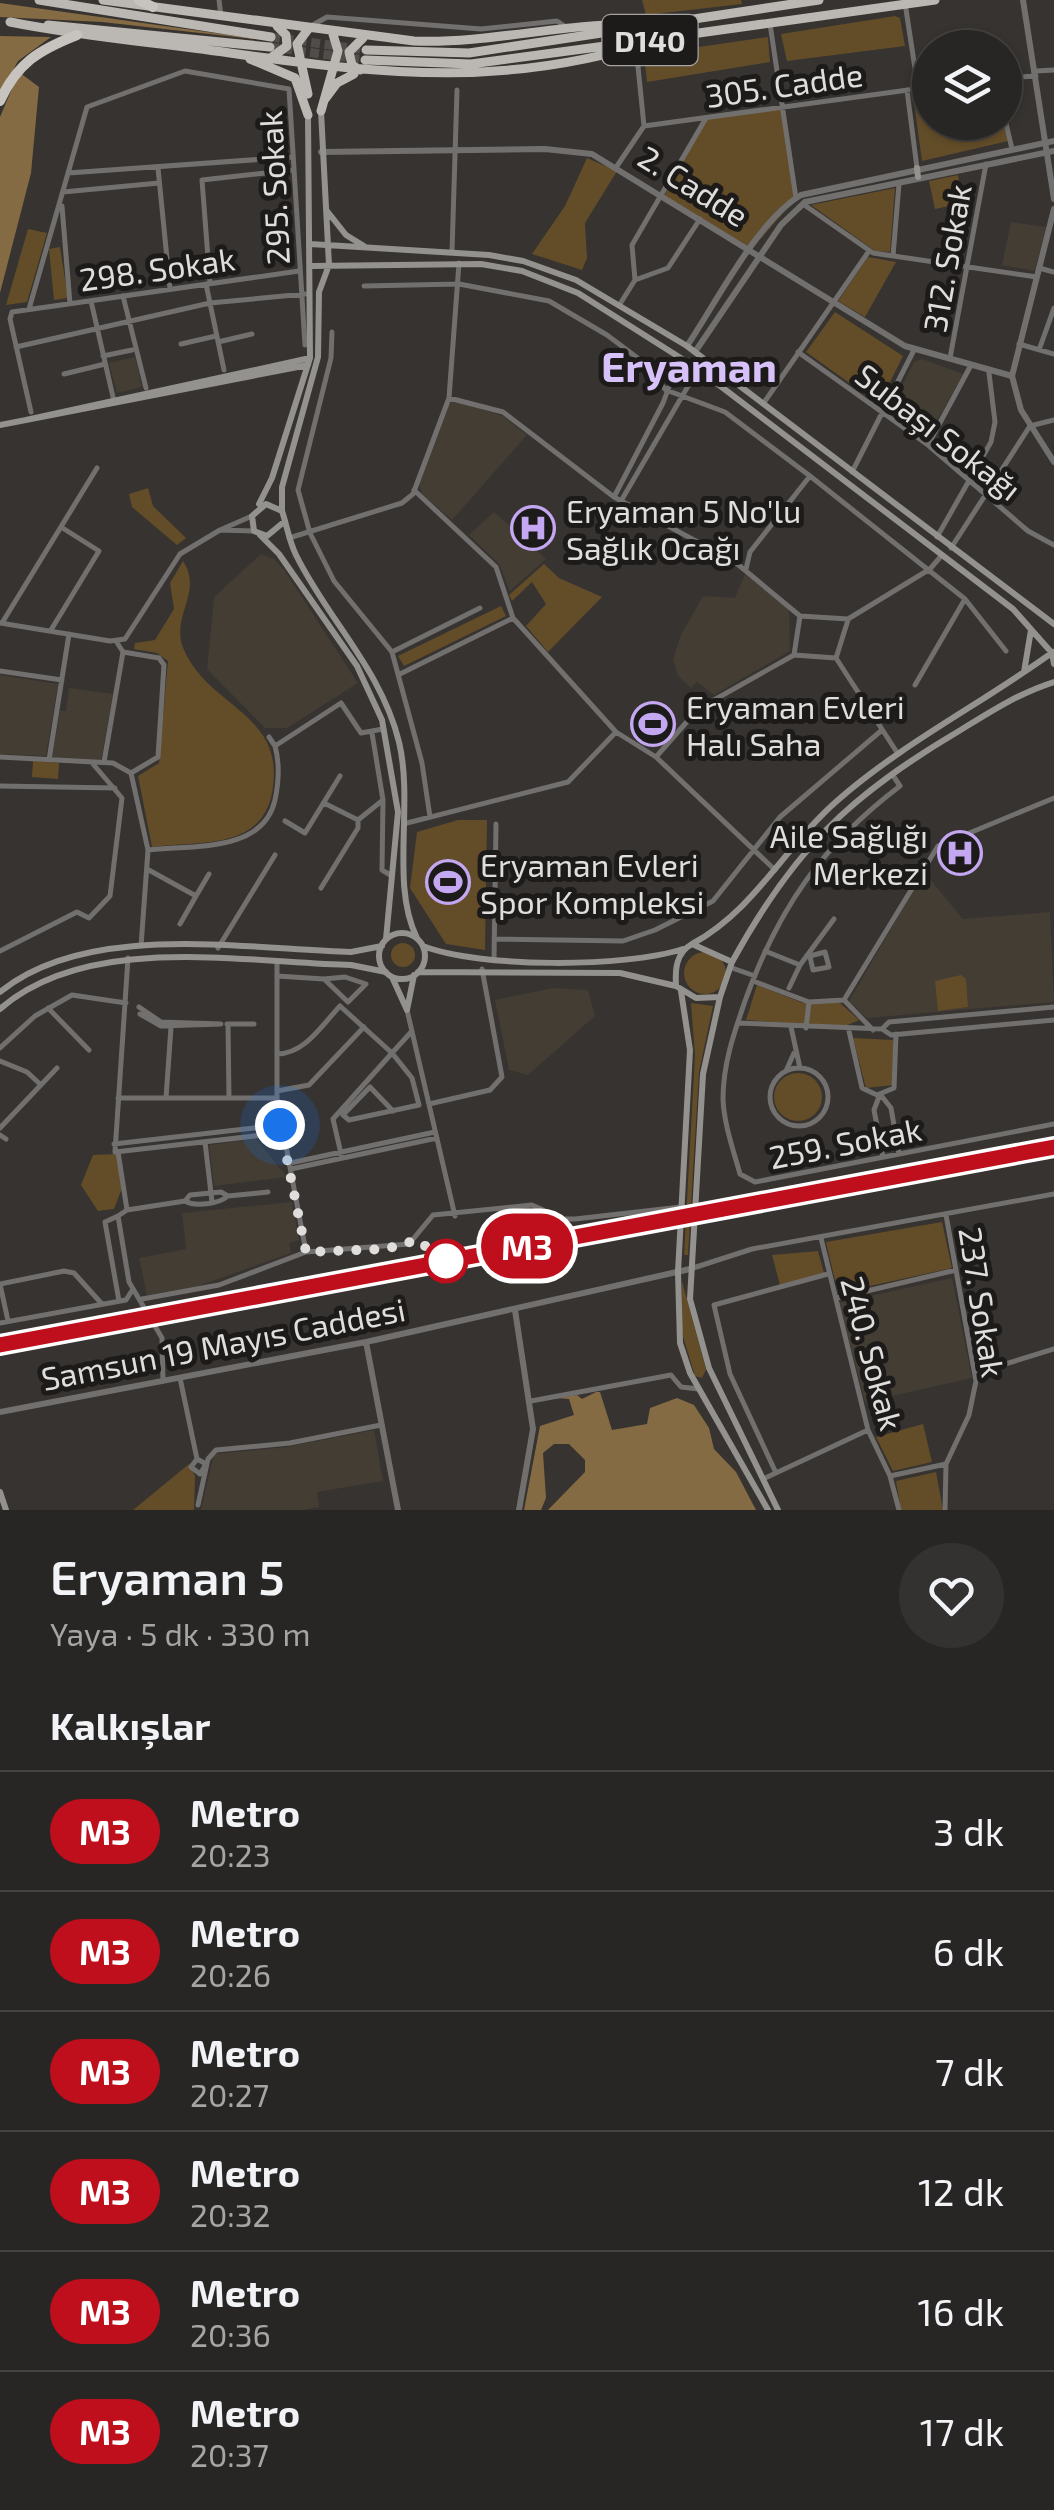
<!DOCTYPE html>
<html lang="tr">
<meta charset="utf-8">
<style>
:root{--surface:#282624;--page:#343231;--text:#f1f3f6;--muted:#a5a5a6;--line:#444341}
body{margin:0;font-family:"Exo 2",sans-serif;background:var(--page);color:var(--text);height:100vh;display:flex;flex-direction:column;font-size:38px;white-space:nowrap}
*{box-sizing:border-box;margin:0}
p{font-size:32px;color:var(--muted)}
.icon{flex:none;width:55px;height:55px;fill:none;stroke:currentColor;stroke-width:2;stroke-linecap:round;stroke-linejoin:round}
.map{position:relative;height:1510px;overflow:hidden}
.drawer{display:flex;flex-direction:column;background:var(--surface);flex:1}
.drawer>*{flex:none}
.badge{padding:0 20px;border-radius:32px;font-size:35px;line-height:65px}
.buttons{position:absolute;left:912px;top:30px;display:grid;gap:20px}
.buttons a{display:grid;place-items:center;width:110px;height:110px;border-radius:50%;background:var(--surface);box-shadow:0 2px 8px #0004,0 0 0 2px var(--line);font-size:50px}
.you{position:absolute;width:50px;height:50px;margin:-25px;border:8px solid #fff;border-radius:50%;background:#1a73e8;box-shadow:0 0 0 15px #1a73e833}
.map>.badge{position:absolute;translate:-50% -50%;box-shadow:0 0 0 5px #fff}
h2{padding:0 50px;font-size:38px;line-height:90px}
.round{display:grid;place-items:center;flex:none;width:105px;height:105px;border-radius:52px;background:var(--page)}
.summary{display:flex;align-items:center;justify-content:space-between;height:170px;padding:0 50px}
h1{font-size:48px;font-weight:600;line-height:75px}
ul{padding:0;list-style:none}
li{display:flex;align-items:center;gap:30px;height:120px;padding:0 50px;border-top:2px solid var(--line)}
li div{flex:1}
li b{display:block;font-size:38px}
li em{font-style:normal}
li .badge{min-width:110px;font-weight:700;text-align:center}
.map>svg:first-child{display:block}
</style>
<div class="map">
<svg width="1054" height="1510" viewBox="0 0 1054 1510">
<rect width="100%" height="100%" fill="#363330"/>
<path fill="#433d34" d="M1011 222 1046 227 1035 271 1002 265Z
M135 357 142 387 117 393 109 363Z
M922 359 963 374 926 441 889 412 914 362Z
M457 401 503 416 527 435 452 520 422 494 419 484 445 405Z
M494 512 546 559 510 591 499 564 469 535Z
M261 554 274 559 285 571 358 683 287 728H265L207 669 214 597Z
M745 574 789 609 790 651 714 695 697 682 691 688 678 676 673 659 681 635 703 596 735 598Z
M0 675 58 684 46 756 0 754Z
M69 688 113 694 101 761 52 758 60 711H66Z
M924 872 963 919 1050 912 1054 1002 867 1018 849 1001Z
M553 988 588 990 595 1016 528 1075 509 1070 495 1000Z
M256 1139 287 1177 214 1186 209 1145Z
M292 1202 299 1240 289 1243 291 1253 196 1287 147 1295 139 1258 186 1249 182 1213Z
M952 1278 972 1378 865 1402 839 1303Z
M374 1430 383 1481 317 1492 319 1507 303 1510H201L214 1454 287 1447Z"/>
<path fill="#634d29" d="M642 0H741L742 4 646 15Z
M895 16 900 18 905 46 787 61 781 34Z
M768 37 770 62 647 82 644 55Z
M930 92V122L1003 123 1008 141 922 161 913 95Z
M781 107 796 198 751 250 664 196 707 117Z
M587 158 617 171 585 223 587 258 582 270 532 254 565 206Z
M958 175 963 203 935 209 929 181Z
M895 188 890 252 875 251 811 205Z
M28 229 47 233 27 302 6 305Z
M60 247 68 298 54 300 49 249Z
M868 257 896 262 865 317 838 301Z
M835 312 903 356 879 404 806 352Z
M148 488 153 506 186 538 177 545 132 507 129 494Z
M183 561C204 593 169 617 184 650 210 709 287 713 272 793 261 850 200 841 152 847L138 776 159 763 168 661 157 653 134 649 135 643 155 640 174 609 170 583Z
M544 564 559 578 602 597 548 652 526 626 546 604 532 582 512 601 523 622 509 595Z
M501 606 506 616 404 666 398 656Z
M656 704 672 718 650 744 634 730Z
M33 761 59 763 58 779 32 777Z
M458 820H487L485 950 446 944 410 888 417 832Z
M391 955a12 12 0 1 1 24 0a12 12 0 1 1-24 0Z
M684 973a21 21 0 1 1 42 0a21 21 0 1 1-42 0Z
M961 975 966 979 968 1007 938 1011 935 981Z
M757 985 803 1003H840L859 1020 843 1027 746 1020Z
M691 1003 713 1006 699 1072 688 1255H684L695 1055Z
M853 1038 893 1040 894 1085 866 1088Z
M774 1097a24 24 0 1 1 48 0a24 24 0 1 1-48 0Z
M117 1154 122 1188 114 1209 98 1211 81 1185 93 1155Z
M942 1222 952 1268 838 1293 826 1242Z
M818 1251 824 1273 780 1285 772 1255Z
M682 1281 706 1370 702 1378 695 1376 682 1333Z
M923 1424 932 1462 893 1471 876 1437Z
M189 1464 195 1476 194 1510H133Z
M936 1472 943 1510H901L896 1481Z"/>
<path fill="#856b43" d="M0 3 272 41 102 22 0 17Z
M0 36 51 37 18 61 0 95Z
M19 72 39 87 31 173 0 293V117Z
M596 1392H600L612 1430 647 1424 650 1408 677 1398 694 1405 709 1428 714 1449 736 1472 756 1510H548L585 1472V1460L569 1444H554L543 1453 546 1498 541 1510H524L540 1426 574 1415 569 1399 556 1398 577 1395 582 1399Z"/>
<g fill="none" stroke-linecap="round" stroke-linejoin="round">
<path stroke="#504d4a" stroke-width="9" stroke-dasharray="9 4.5" stroke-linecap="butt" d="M271 37 366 50
M270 47 365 60"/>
<path stroke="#72706f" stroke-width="5" d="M219 0 221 16
M905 3 918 88
M770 24 796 198
M311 26 327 17 481 29 557 21 566 27
M1036 71 1054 70
M1005 78 1036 76
M907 90 917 168
M1005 119 1012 149
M644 126 930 87
M617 166 644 126 636 47
M158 168 170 289
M68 173 293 157
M63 192 159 183
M803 204 873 253 1037 277
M62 206 70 304
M452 252 457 90
M893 256 899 184
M1039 268 1054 272
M635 280 632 245 706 118
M206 284 224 370
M210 284 202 180 293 170
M364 286 459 284 549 301 607 335 639 359 666 390 725 412 810 476 965 599 1006 651
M123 296 146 388
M91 301 113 397
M620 304 635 280 668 268 700 219
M29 309 87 107 185 71 289 89 305 345
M332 332 331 358 298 490 310 533 334 581 392 652 422 763 430 817
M218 342 252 334
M181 344 216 336
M1019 344 1054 354
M16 347 210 303 305 294
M1039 350 1054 308
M798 352 928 445 1028 531 1054 545
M103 356 132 350
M950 358 986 164
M64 374 105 364
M449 398 503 412 614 497 735 562 800 616
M763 404 869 251
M31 412 10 319 12 312 299 271
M928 445 970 367
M852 472 914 350
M414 490 496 567 513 618 616 732 656 757 775 870
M614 497 663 403 680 357
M621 501 698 369
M252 516 220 530 253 531
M937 537 991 442 995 422 989 373
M289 538 402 503 413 494 449 398 459 263
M951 548 1030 426 1054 420
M746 569 750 552 810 476
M848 619 930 569 942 555
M0 623 110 641 125 639 180 554 220 530
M2 623 97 468
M51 630 99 551 61 527
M123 652 159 658 164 665 158 757 131 773
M392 652 480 608
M794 655 800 616 848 619
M794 655 836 658 848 620
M836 658 898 754
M0 671 62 680
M400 674 513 618
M915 685 965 599
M372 733 383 800 382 870 392 876
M269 737 275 746
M0 757 113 763 131 773 148 850 141 946
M656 757 698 709 794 655
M49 760 69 634
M104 762 123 652 116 641
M892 774 900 786C822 845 778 909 745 1001 734 1033 723 1064 723 1099 724 1124 733 1149 740 1174L755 1182 1054 1124
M0 786 115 788
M324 803 358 820 383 800
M285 821 305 833 340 776
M407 823 568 782 616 732
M148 850C193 845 263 853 275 800 279 781 280 764 275 746L341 703 361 733 383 729
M147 869 196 896 209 874
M321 888 358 828V820
M180 924 196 896
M494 939 623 941 655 930 713 901 780 817 882 730
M218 948 275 855
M0 951 77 912 89 918 110 896 122 798 93 764
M765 951 800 965
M810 957 813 970 829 967 825 952 810 956
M128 958 115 1152 281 1133
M494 958 496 824
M732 968 755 976
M277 976 324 979 348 1002 366 984 345 977 324 979
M753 981 809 1002 844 1000 938 846 1054 798
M789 988 800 965 834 919
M844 1000 873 1030
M340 1006 392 1053 333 1119 342 1158
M139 1007 161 1022 221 1024 161 1026 140 1014
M48 1008 89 1050
M407 1010 455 1216
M738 1023 882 1029 891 1035 1054 1020
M227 1024H254
M228 1024 229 1098
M791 1027 800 1068
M806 1028 809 1002
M882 1029 889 1022 1054 1007
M849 1031 862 1088 877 1095 894 1088 896 1034
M0 1048 35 1016 72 995 126 1003
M277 1054C305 1054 323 1024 340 1006
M0 1061 27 1072 41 1085
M770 1097a29 29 0 1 1 58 0a29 29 0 1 1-58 0Z
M786 1071 794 1053
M277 1091 309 1085 364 1027
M118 1098H277
M166 1098 171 1027
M429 1104 490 1090 502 1077 482 969
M393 1111 370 1087 343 1115 349 1120 419 1105 412 1078 392 1053 412 1031
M0 1128 57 1068
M0 1135 6 1139
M205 1142 212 1202
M114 1144 280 1125
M118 1152 127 1210
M883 1157 874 1110 880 1094 891 1108 899 1154
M290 1163 435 1132
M291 1169 437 1138
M228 1196 268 1192
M127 1210 118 1216 129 1282 162 1338 163 1381
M127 1210 185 1201C195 1207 219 1204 228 1196L221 1192 190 1195 185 1201
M118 1216 105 1222 119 1301
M821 1238 868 1430 890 1476 899 1510
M306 1252 409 1244 433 1215 532 1205 563 1219H575L681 1207
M690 1269 752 1249 1054 1194
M837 1298 956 1270
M142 1299 219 1285 306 1252 277 1098V963
M8 1321 0 1284 64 1271 74 1273 102 1304
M0 1323 126 1300 133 1289
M976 1373 1054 1349
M180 1378 197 1459 191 1467 200 1474 206 1464 197 1459
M531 1401 671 1375 681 1387 699 1389
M776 1473 730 1374 714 1305 828 1274
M890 1476 946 1464
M763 1479 868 1430
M198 1505 208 1459 216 1450 290 1443 381 1425
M945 1510 946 1464 969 1415 976 1381 946 1215"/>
<path stroke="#72706f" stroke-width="6" d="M1023 0 1054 199
M321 152 545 149 592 154 905 346 1012 376
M1054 209 1012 376 1021 410 1054 462
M687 346C716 303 757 221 801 195L1054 141
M695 352 781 225 805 202 1054 151
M515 1310 533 1429 519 1510
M366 1342 398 1510
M0 1412 366 1342 690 1269"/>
<path stroke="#94928f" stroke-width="6" d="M917 168 918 177
M327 211 346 235 364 246
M310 244 489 255 523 261 576 280 687 346 1054 624
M311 266 481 264 522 271 578 293 698 369 1013 609 1052 653 1054 664
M26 420 310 358
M0 425 308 365
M259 504 272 478 310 358 308 115
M282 510V487L318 357 319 292 329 265 321 111
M285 521 267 536 254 531 252 516 266 504 282 511C287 526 289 541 296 555 328 620 381 669 399 742 414 804 390 885 417 938
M260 535 279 554 357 666 382 720 398 812 386 939
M1024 672 1031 630
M379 956a23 23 0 1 1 46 0a23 23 0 1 1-46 0Z
M692 944C755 910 785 846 838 800 903 743 983 703 1053 652
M692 944 732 962 720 997 696 998 676 986C675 969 676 953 692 944Z
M423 946C480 968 624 968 683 949
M732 962C794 849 849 796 959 731 990 712 1019 693 1054 682
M418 972 620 973 676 986
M392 977 407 1010 414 975
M681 991 690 1050 678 1272 680 1343 690 1373 768 1510
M0 992C86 921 245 949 351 952L382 946
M720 997 703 1074 690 1299 709 1368 778 1510
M0 1009C87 933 241 962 351 965L386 972
M0 1492 6 1510"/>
<path stroke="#bbb8b4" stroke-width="9" d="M39 0 271 37
M103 0 414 41C496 44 577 19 659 25
M10 22C85 37 161 43 237 54 388 75 511 88 660 39
M48 25 270 47
M656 39 935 0
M366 50 469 53 819 0
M272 57 287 46 286 35 277 26
M250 59 295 78 308 115
M365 60 471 64 635 42
M360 70 352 65 349 52 363 38
M308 94 297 44 309 28
M325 99 337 83 354 74
M321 111 338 51 332 31"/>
<path stroke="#c7c4bf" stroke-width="10" d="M139 0 153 7
M0 101C17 63 39 50 77 35"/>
<g stroke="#a3a19e" stroke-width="6">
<path id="rail" d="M710 1212 1054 1147
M349 1279 665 1220"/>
</g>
<use href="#rail" stroke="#1c1b1a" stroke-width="2.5" stroke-dasharray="8" stroke-linecap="butt"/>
</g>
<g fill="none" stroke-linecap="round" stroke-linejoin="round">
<g stroke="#fff" stroke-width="22">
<path id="line" d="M0 1345 1054 1147"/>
</g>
<use href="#line" stroke="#bf0e1c" stroke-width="15"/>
<path stroke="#e0dedc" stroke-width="10" stroke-dasharray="0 18" d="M280 1125 306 1252 386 1249 417 1240 446 1261"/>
</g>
<defs>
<g id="hospital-ring" transform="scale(2.25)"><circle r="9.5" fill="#1c1b1a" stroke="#c4a7f1" stroke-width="1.5"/><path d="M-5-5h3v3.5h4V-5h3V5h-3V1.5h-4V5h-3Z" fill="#c4a7f1"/></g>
<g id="stadium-ring" transform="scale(2.25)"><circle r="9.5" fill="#1c1b1a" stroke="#c4a7f1" stroke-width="1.5"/><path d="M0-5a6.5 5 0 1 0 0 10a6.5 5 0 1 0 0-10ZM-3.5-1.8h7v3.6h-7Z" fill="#c4a7f1"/></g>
</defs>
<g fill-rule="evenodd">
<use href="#hospital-ring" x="533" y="528"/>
<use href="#stadium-ring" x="653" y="724"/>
<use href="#hospital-ring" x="960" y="853"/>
<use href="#stadium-ring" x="448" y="882"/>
</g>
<circle fill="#fff" stroke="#bf0e1c" stroke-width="5" cx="446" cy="1261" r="20"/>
<g text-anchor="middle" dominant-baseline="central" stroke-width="10" stroke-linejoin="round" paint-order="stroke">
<rect fill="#1c1b1a" stroke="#a5a4a2" stroke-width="2.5" x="602.5" y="15" width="95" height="50" rx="8"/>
<g font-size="30" font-weight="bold" fill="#e0dedc">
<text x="650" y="40">D140</text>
</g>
<g font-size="32" fill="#e0dedc" stroke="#1c1b1a">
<text transform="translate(784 84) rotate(-8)">305. Cadde</text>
<text transform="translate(694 185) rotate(32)">2. Cadde</text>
<text transform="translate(273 188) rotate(-93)">295. Sokak</text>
<text transform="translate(946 258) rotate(-80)">312. Sokak</text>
<text transform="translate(157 268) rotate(-8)">298. Sokak</text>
<text transform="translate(939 431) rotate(38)">Subaşı Sokağı</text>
<text transform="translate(845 1142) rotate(-11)">259. Sokak</text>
<text transform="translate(983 1302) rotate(81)">237. Sokak</text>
<text transform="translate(223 1343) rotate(-11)">Samsun 19 Mayıs Caddesi</text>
<text transform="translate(873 1353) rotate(75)">240. Sokak</text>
</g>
<g font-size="32" fill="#e0dedc" stroke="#1c1b1a" text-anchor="start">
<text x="566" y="510">Eryaman 5 No'lu<tspan x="566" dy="37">Sağlık Ocağı</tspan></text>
<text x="686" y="706">Eryaman Evleri<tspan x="686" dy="37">Halı Saha</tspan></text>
<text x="928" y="835" text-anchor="end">Aile Sağlığı<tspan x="928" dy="37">Merkezi</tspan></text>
<text x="480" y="864">Eryaman Evleri<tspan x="480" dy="37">Spor Kompleksi</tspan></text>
</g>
<g font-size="42" font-weight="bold" fill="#d6c1f9" stroke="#1c1b1a">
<text x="689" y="365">Eryaman</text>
</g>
</g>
</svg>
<div class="buttons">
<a><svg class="icon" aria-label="layers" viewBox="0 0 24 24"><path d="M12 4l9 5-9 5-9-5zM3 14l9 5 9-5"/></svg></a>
</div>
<div class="you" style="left:280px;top:1125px"></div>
<b class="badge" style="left:527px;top:1246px;background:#bf0e1c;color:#fff">M3</b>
</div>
<section class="drawer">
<div class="summary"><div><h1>Eryaman 5</h1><p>Yaya · 5 dk · 330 m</p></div><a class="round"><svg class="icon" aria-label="heart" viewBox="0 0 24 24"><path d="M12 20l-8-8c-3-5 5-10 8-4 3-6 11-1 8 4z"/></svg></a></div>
<h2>Kalkışlar</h2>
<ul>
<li><span class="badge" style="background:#bf0e1c;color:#fff">M3</span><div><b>Metro</b><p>20:23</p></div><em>3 dk</em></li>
<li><span class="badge" style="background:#bf0e1c;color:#fff">M3</span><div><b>Metro</b><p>20:26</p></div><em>6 dk</em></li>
<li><span class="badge" style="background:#bf0e1c;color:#fff">M3</span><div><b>Metro</b><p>20:27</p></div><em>7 dk</em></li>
<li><span class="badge" style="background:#bf0e1c;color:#fff">M3</span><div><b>Metro</b><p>20:32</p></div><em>12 dk</em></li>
<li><span class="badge" style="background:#bf0e1c;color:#fff">M3</span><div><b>Metro</b><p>20:36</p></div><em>16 dk</em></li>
<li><span class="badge" style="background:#bf0e1c;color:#fff">M3</span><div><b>Metro</b><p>20:37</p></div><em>17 dk</em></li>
</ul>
</section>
